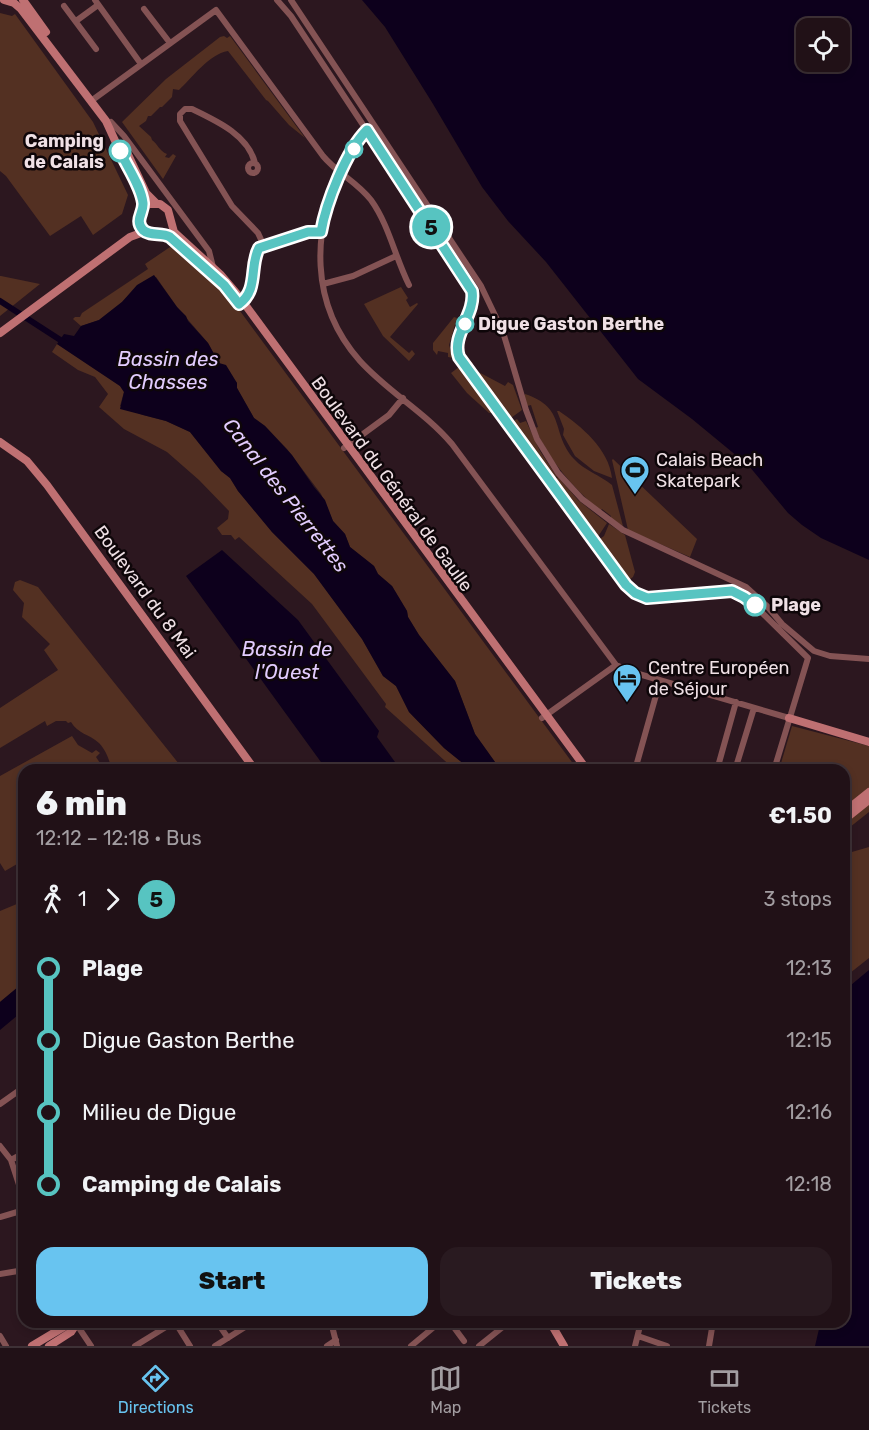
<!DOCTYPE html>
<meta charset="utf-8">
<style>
:root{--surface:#211117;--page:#291a20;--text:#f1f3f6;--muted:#a29da1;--line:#3e3136;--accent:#68c4f0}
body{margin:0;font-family:Rubik,sans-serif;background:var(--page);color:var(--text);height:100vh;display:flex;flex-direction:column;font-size:22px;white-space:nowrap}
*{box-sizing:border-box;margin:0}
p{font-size:20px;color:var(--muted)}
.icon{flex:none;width:33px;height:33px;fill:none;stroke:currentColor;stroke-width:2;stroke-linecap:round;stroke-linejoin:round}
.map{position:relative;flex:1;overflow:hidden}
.panel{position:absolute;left:18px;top:764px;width:832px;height:564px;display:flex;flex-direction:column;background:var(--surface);border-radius:18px;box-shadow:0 3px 9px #0003,0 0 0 2px var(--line)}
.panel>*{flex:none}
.badge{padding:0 12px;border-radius:20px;font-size:21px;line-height:39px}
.fabs{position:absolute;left:796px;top:18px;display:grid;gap:12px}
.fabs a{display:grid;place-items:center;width:54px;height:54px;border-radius:12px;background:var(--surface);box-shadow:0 3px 9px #0003,0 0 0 2px var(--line);font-size:30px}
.map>.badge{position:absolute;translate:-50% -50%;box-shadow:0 0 0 3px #fff}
.legs{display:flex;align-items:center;gap:9px;height:66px;padding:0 18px;font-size:20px}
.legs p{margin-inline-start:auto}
.overview{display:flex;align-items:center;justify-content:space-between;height:102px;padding:0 18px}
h1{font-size:33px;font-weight:800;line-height:45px}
.primary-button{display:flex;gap:12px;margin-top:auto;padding:12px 18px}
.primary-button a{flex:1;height:69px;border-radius:18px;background:var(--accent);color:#111;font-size:24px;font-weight:800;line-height:69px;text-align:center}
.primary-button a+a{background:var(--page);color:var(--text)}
ul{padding:0 18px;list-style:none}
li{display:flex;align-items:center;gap:21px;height:72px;font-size:22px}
li i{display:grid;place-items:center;width:9px;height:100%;margin:0 8px;background:currentColor}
li i::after{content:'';width:15px;height:15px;margin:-8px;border:4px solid;border-radius:50%;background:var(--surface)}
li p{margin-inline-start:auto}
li:first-child i{background:linear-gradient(#0000 50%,currentColor 0)}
li:last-child i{background:linear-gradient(currentColor 50%,#0000 0)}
.menu{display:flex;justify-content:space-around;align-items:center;height:84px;border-top:2px solid var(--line);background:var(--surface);font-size:16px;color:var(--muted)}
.menu a{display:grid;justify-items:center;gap:3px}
.menu .current{color:var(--accent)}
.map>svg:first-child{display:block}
</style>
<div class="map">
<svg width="869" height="1346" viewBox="0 0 869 1346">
<rect width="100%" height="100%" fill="#2c171f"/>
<path fill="#533022" d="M0 13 12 16 15 14 93 122 128 195 122 214 93 235 81 216 50 236 6 176 0 171Z
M224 36 227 38 230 36 305 138 289 125 268 101 266 100 228 51C209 54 192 78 179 90L173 89 172 97 162 107H160L151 116H148L146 121 139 126 151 137 152 140C158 144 159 151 167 154L165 157 169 158 173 154 176 156 163 179 122 122 166 79 220 37Z
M173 245 229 296 577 769H500L475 734 455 681 419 635 408 617 407 611 392 586 378 574 374 566 350 547 345 534 333 521 321 494 287 449 265 426 254 418 237 388V383L219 363 208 343 177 307 156 277 135 289 122 302 99 320 81 326 73 319 75 317H80L82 313 148 269 145 264Z
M0 276H1L40 284 0 316Z
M401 287 408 298 406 300 410 307 417 303 418 304 390 337 409 353 412 350 415 354 409 361 383 336 364 304Z
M454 317 457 318 449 345 453 358 448 357V353L438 351 437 355 433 350V343Z
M57 344 120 386 124 392 120 406 143 415 166 421 190 432 221 471 230 478 238 491 272 532 314 574 362 639 383 676 396 686 409 712 444 748 470 769H454L385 707 386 704 312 604 239 537 235 540 231 535H222L217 528 228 519 229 511 199 480 167 452 124 429 99 407 108 394 95 377 78 370 52 352Z
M470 361 473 363 471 368 505 386 508 382 513 385 522 410 508 420 466 362Z
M459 367 493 413H489L467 393 451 373Z
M525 394C567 408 550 432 574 459 585 471 600 475 612 485L623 526 610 519 611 516 602 509 600 511C573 487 550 462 535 428L538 427 531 405 527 406 524 396Z
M557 411H559C581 426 609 449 612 478L594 471 575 456 563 435 564 429Z
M517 419 520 423 526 421 540 451 557 477 554 479H551L510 423Z
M613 459 697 539 690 557 628 530 612 460Z
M558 477 578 500 607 523 597 538H594L553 482Z
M609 524 625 535 635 572 633 577 626 582 597 541 604 536Z
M20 580 38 587 183 769H112C109 760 106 750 99 743 89 734 78 734 71 722L68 723 66 721H56L47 726 45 721 0 748V708L58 670 44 650 50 644 22 617 24 603 13 590 15 582Z
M792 726 869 746V812L845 831 844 770H779Z
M72 736 78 745 92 753 96 750 100 753 96 757 104 769 24 770V860L5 871 0 863V776Z
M869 847V958L845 977V854Z
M24 901V982L0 1002V911Z"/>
<path fill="#0d001c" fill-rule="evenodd" d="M362 0H869V560L821 538 802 525 788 513 749 466 692 419 638 379 546 262 508 221 482 187 433 104 385 27ZM840 28V62H807V28Z
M154 275 177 307 186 316 188 321 208 343 219 363 226 365 237 383V388L254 418 265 426 292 455 314 487 325 500 333 521 345 534 350 547 374 566 378 574 392 586 407 611 408 617 419 635 455 681 475 734 500 769H470L444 748 409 712 396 686 383 676 362 639 314 574 272 532 238 491 230 478 221 471 190 432 166 421 120 409 124 392 120 386 57 344 64 334 74 336 81 326 99 320 122 302 137 285Z
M222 550 298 620 379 731 377 737 400 769H326L186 576Z
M869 970V1346H815L819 1329V1322H844L845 990Z
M24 982V1010L0 1030V1002Z"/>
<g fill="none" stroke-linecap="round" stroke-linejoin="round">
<path stroke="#0d001c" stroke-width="6" d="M0 301 65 343"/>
<path stroke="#845354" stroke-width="6" d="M95 0 141 64
M277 0 291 16 469 285C482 311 447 335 461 360L629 588 637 595 647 598C678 597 725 581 750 601L808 658 774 770
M291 0 481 286 503 332 526 410 537 439 558 473 582 499 623 530 746 587 767 606 782 624 814 651 830 656 869 659
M64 6 96 49
M144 9 170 43
M76 21 98 5
M91 101 216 10 323 156C337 173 357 182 371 200 389 225 395 257 409 285
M111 122 124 136 209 251 213 267
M367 131C357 140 352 154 345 165 310 229 310 305 360 361 388 392 425 412 452 444L616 665 632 672 789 718
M248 168a5 5 0 1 1 10 0a5 5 0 1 1-10 0Z
M255 163C248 135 217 121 192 109H185L180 114V121L232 206 258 233 264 246
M323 284 353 276 396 256
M239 304C258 290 249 266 259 248L303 233 321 232
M344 448 389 415 403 398
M542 718 616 665
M635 770 660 681
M717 770 736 702
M735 770 754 708
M0 1104 24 1087
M0 1146 11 1160 24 1200
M11 1160 24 1153
M0 1217 24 1210
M0 1274 24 1270
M75 1322 91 1346
M175 1322 190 1346
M217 1322 228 1338
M331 1322 337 1346
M450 1322 464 1341
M0 1336 6 1346
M638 1336 667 1346
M135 1346 174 1322
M215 1346 253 1322
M327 1346 336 1340
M411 1346 440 1322
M479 1346 509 1322
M635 1346 641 1322
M709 1346 713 1322"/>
<path stroke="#bf7072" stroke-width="8" d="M4 0 14 3 21 9 106 121 139 193 143 208
M23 0 46 32
M124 146 146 193 156 203
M149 233 140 226V213L148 204H160L168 210 174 232 221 275 238 295 587 770
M161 233 168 235 180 245
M0 333 130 237 141 233 150 234
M0 442 27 461 47 485 255 770
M789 718 869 742
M844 812 869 792
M844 820 869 800
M550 1322 564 1346
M32 1346 67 1325 79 1322
M49 1346 71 1332 77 1323"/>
</g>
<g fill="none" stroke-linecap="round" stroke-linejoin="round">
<g stroke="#fff" stroke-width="14">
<path id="line-1" d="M120 151C127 167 141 186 143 203 144 213 134 220 143 230 151 237 161 232 170 237L224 285 239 304C259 290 249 266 259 248L308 232H321C326 203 346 151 367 130L472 291C476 314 451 335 459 357L626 585 635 593 647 598 732 591 744 597 755 605"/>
</g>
<use href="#line-1" stroke="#57c4c1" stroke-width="9"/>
</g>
<defs>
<g id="stadium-pin" transform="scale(1.5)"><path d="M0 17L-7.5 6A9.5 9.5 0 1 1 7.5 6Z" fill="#68c4f0" stroke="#0e0609"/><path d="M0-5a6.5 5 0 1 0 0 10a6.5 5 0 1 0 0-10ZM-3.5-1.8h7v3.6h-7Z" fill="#111"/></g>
<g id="hotel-pin" transform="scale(1.5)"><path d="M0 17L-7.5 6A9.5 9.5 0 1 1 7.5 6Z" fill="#68c4f0" stroke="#0e0609"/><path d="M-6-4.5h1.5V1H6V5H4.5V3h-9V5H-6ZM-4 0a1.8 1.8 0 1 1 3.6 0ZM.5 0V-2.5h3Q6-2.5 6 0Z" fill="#111"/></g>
</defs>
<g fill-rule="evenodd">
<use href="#stadium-pin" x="635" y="470"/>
<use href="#hotel-pin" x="627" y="678"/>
</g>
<g fill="#fff" stroke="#57c4c1" stroke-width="3">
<circle cx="354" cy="149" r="8"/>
<circle cx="120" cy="151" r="10"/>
<circle cx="465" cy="324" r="8"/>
<circle cx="755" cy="605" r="10"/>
</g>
<g text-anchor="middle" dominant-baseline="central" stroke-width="5" stroke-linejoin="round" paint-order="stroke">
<g font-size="18" font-weight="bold" fill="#efe0e5" stroke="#0e0609" text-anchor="start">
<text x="104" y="141" text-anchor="end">Camping<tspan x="104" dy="21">de Calais</tspan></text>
<text x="478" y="324">Digue Gaston Berthe</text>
<text x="771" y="605">Plage</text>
</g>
<g font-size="18" fill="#efe0e5" stroke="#0e0609" text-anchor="start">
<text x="656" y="460">Calais Beach<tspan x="656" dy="21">Skatepark</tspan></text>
<text x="648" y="668">Centre Européen<tspan x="648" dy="21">de Séjour</tspan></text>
</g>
<g font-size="18" fill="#efe0e5" stroke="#0e0609">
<text transform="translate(392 484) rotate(54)">Boulevard du Général de Gaulle</text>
<text transform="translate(145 592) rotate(54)">Boulevard du 8 Mai</text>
</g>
<g font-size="20" font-style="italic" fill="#e2ccfe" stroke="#0e0609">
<text x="168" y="359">Bassin des<tspan x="168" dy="23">Chasses</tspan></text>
<text transform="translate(286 495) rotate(52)">Canal des Pierrettes</text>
<text x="287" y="649">Bassin de<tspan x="287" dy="23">l'Ouest</tspan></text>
</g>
</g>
</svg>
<div class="fabs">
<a><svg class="icon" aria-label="locate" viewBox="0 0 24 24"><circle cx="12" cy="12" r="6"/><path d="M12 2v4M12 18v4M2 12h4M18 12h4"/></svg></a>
</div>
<b class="badge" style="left:431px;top:227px;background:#57c4c1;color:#111">5</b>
<section class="panel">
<div class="overview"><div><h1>6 min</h1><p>12:12 – 12:18 · Bus</p></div><b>€1.50</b></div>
<div class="legs"><svg class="icon" aria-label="walk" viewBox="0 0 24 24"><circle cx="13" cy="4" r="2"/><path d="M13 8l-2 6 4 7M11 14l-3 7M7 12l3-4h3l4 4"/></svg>1<svg class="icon" aria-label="forward" viewBox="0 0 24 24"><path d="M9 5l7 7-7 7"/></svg><b class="badge" style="background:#57c4c1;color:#111">5</b><p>3 stops</p></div>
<ul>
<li><i style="color:#57c4c1"></i><b>Plage</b><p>12:13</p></li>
<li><i style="color:#57c4c1"></i><span>Digue Gaston Berthe</span><p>12:15</p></li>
<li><i style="color:#57c4c1"></i><span>Milieu de Digue</span><p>12:16</p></li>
<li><i style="color:#57c4c1"></i><b>Camping de Calais</b><p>12:18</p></li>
</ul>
<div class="primary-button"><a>Start</a><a>Tickets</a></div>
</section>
</div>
<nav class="menu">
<a class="current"><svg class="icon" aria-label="directions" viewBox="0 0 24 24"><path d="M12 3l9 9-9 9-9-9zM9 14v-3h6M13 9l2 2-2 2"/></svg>Directions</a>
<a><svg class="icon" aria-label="map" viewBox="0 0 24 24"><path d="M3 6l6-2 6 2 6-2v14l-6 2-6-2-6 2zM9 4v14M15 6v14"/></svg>Map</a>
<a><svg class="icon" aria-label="tickets" viewBox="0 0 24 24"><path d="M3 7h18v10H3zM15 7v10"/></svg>Tickets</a>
</nav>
